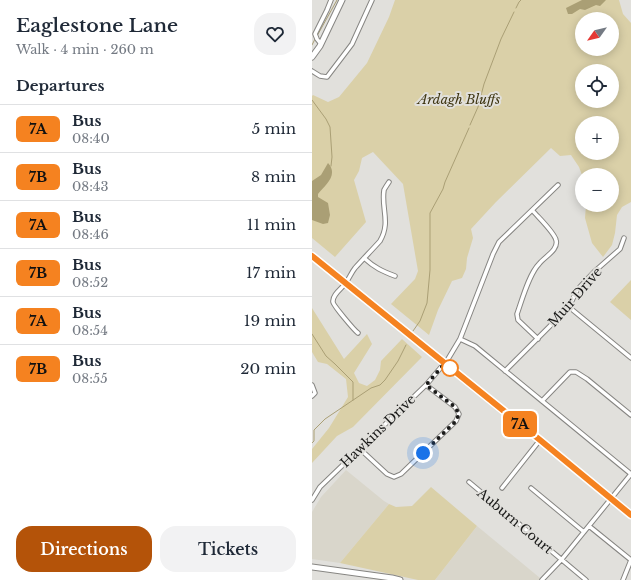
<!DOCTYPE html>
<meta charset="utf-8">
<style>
:root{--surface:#fff;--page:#f2f2f3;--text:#1f2937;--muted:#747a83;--line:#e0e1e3;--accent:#b45309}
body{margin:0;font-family:"Libre Baskerville",serif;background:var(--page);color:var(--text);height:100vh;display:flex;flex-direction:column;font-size:15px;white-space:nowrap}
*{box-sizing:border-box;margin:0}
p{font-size:13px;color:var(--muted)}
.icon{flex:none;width:22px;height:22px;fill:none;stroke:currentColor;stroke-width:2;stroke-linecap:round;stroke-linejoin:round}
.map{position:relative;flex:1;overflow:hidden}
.side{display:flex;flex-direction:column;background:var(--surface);width:312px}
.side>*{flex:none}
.badge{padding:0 8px;border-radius:6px;font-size:14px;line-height:26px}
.needle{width:26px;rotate:236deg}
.buttons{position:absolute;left:263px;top:12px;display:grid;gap:8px}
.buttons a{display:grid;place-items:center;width:44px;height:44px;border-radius:50%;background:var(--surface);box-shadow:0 2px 10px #0003;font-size:20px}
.you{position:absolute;width:20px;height:20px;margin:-10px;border:3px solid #fff;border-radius:50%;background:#1a73e8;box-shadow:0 0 0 6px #1a73e833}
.map>.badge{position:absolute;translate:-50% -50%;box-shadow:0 0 0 2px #fff}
h2{padding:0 16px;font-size:15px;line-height:36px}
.round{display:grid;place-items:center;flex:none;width:42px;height:42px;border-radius:16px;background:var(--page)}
.head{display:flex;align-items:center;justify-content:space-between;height:68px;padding:0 16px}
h1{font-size:19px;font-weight:600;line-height:30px}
.action{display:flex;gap:8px;margin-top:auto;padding:8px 16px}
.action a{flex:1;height:46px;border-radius:16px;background:var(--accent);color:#fff;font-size:16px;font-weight:600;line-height:46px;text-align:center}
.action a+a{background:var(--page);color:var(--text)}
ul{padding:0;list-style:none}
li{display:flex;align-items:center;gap:12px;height:48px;padding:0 16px;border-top:1px solid var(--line)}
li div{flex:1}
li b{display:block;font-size:15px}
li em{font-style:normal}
li .badge{min-width:44px;font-weight:700;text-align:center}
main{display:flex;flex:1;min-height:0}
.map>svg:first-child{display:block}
</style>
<main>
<section class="side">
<div class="head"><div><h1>Eaglestone Lane</h1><p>Walk · 4 min · 260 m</p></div><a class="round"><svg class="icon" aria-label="heart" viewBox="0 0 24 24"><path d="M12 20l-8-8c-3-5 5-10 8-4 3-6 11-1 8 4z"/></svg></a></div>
<h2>Departures</h2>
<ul>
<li><span class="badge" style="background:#f58220;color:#111">7A</span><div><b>Bus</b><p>08:40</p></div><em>5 min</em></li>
<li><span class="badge" style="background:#f58220;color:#111">7B</span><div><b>Bus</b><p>08:43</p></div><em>8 min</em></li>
<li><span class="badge" style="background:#f58220;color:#111">7A</span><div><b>Bus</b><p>08:46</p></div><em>11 min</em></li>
<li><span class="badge" style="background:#f58220;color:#111">7B</span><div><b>Bus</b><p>08:52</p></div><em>17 min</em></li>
<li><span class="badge" style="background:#f58220;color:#111">7A</span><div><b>Bus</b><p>08:54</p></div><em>19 min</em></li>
<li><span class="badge" style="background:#f58220;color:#111">7B</span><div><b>Bus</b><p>08:55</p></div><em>20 min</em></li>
</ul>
<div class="action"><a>Directions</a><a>Tickets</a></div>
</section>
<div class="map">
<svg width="319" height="580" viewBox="0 0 319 580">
<rect width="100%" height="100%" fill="#e1e0dc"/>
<path fill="#d9d6cb" d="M34 470 72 501 77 504 28 563 0 559V512L9 497Z
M165 526 228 578 227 580H123Z"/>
<path fill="#dad0a8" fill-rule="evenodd" d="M83 0H307L311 14 319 23V202L310 207 305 215 303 233 300 245 291 257 280 243 273 218 274 205H300V175H270L267 167 259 155 248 156 239 148 184 202 159 229 161 238 155 258 154 269 150 278 140 281 126 310 117 335 79 304 103 279 106 271 91 184 61 152 50 158 47 171 42 180 54 222 23 257 0 238V96L1 95 16 102 27 97 55 63 77 17ZM270 19H300V49H270ZM270 71H300V101H270ZM270 123H300V153H270Z
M319 280V320L298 302Z
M0 308 32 359 55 334 60 344 42 373 47 383 55 386 63 380 68 370 69 361 90 339 110 357 41 427 25 436 0 463V449L17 428 36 397 34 379 15 364 6 362 0 352Z
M119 487 165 526 123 580H106L28 563 77 504 84 507 100 506Z"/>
<path fill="#aa9f75" d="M270 0H294L288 6 284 5 273 10 268 9 260 14H256L254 8Z
M16 163C27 175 13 185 6 194V197L16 203 18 215 16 223 11 224 0 220V181L9 175Z"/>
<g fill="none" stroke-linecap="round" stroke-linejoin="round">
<path stroke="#aa9f75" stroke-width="1" d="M204 8 207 2 209 0
M5 36 25 0
M0 45 3 39
M0 100 14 119 18 127 20 157 19 166
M158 125 166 107 172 84 189 39 202 12
M101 331 108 321 115 303 118 270V213L131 189 133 182 157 128
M0 334 14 356 23 364 41 382V400
M0 443 2 441V430L13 419 59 388 68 385 73 380 86 361 94 345"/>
<g stroke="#868582" stroke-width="5.5">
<path id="street" d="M9 44 5 39 3 34 15 10 19 0
M0 71 8 76 15 77 34 52 40 44 60 0
M221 211C226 217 242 232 244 240 247 250 232 257 227 264 217 274 210 300 205 314L206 320 226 339
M52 258C63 268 70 271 83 276
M257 307 319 358
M46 333C42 330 21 305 21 302 20 295 29 289 33 284 37 279 39 273 43 268 51 259 60 250 68 241 79 222 69 209 72 190 73 188 75 185 77 182
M148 339 163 346 319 474
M193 371 257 307 265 290 283 271 308 249 312 238
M0 385 3 393 0 396
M230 401 258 372H264L275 379 319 415
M48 449 75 474 82 477 89 474 144 421 147 414 143 407 114 385
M157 482 274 580
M190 488 228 440
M219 488 272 532
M0 500 8 487 114 385 136 359 148 339 181 254 187 242 246 185
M277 526 319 560 311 580
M230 580 250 559 319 474"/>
</g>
<g stroke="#868582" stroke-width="7">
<path id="secondary" d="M0 57 8 46 30 0
M0 256 228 440 319 515
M0 567 80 578 88 580"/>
</g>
<use href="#street" stroke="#fff" stroke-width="3.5"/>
<use href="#secondary" stroke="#fff" stroke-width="5"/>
</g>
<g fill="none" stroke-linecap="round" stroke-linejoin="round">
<g stroke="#fff" stroke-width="9">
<path id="line" d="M0 256 228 440 319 515"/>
</g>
<use href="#line" stroke="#f58220" stroke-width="6"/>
<path stroke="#1a1a19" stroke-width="4" stroke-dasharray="0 7.2" d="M111 453 144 421 147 414 143 407 114 385 133 363 138 368"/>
</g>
<circle fill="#fff" stroke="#f58220" stroke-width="2" cx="138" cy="368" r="8"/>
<g text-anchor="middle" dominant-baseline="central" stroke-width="4" stroke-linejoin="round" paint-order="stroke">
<g font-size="13" font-style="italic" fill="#3e3511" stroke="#e1e0dc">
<text x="147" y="99">Ardagh Bluffs</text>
</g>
<g font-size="13" fill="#1a1a19" stroke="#e1e0dc">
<text transform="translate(263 297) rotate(-49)">Muir Drive</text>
<text transform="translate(66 431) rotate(-44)">Hawkins Drive</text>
<text transform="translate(203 521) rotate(40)">Auburn Court</text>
</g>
</g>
</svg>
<div class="buttons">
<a><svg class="needle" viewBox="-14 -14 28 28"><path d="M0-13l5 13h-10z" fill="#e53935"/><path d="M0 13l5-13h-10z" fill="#747a83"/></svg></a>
<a><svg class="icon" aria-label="locate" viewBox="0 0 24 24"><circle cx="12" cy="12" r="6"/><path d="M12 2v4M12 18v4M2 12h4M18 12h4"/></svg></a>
<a>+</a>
<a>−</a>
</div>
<div class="you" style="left:111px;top:453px"></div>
<b class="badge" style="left:208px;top:424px;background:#f58220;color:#111">7A</b>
</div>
</main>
